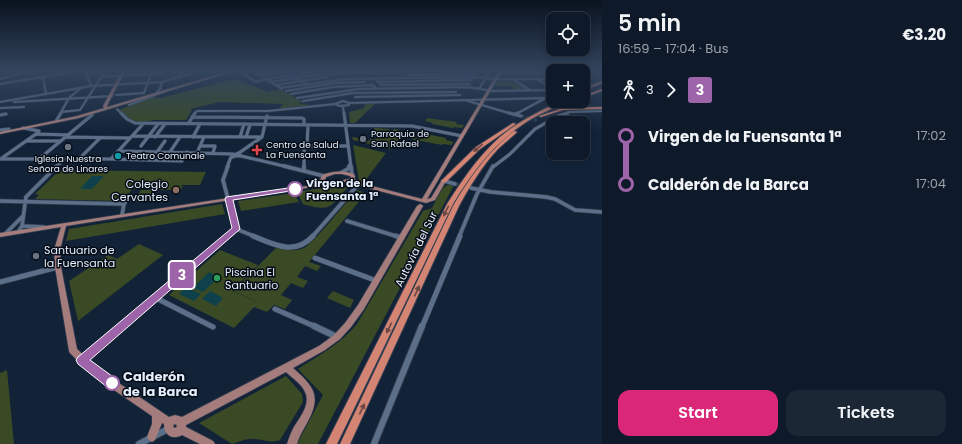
<!DOCTYPE html>
<meta charset="utf-8">
<style>
:root{--surface:#0e1a2a;--page:#1c2736;--text:#f1f3f6;--muted:#9ba1a8;--line:#2e3847;--accent:#db2777}
body{margin:0;font-family:Poppins,sans-serif;background:var(--page);color:var(--text);height:100vh;display:flex;flex-direction:column;font-size:15px;white-space:nowrap}
*{box-sizing:border-box;margin:0}
p{font-size:13px;color:var(--muted)}
.icon{flex:none;width:22px;height:22px;fill:none;stroke:currentColor;stroke-width:2;stroke-linecap:round;stroke-linejoin:round}
.map{position:relative;flex:1;overflow:hidden}
.details{display:flex;flex-direction:column;background:var(--surface);width:360px}
.details>*{flex:none}
.badge{padding:0 8px;border-radius:3px;font-size:14px;line-height:26px}
.buttons{position:absolute;left:546px;top:12px;display:grid;gap:8px}
.buttons a{display:grid;place-items:center;width:44px;height:44px;border-radius:8px;background:var(--surface);box-shadow:0 2px 6px #0003,0 0 0 1px var(--line);font-size:20px}
.map>.badge{position:absolute;translate:-50% -50%;box-shadow:0 0 0 2px #fff}
.legs{display:flex;align-items:center;gap:6px;height:44px;padding:0 16px;font-size:13px}
.legs p{margin-inline-start:auto}
.headline{display:flex;align-items:center;justify-content:space-between;height:68px;padding:0 16px}
h1{font-size:22px;font-weight:600;line-height:30px}
.primary-button{display:flex;gap:8px;margin-top:auto;padding:8px 16px}
.primary-button a{flex:1;height:46px;border-radius:12px;background:var(--accent);color:#fff;font-size:16px;font-weight:600;line-height:46px;text-align:center}
.primary-button a+a{background:var(--page);color:var(--text)}
ul{padding:0 16px;list-style:none}
li{display:flex;align-items:center;gap:14px;height:48px;font-size:15px}
li i{display:grid;place-items:center;width:6px;height:100%;margin:0 5px;background:currentColor}
li i::after{content:'';width:10px;height:10px;margin:-5px;border:3px solid;border-radius:50%;background:var(--surface)}
li p{margin-inline-start:auto}
li:first-child i{background:linear-gradient(#0000 50%,currentColor 0)}
li:last-child i{background:linear-gradient(currentColor 50%,#0000 0)}
main{display:flex;flex:1;min-height:0}
.map>svg:first-child{display:block}
</style>
<main>
<div class="map">
<svg width="602" height="444" viewBox="0 0 602 444">
<rect width="100%" height="100%" fill="#122338"/>
<path fill="#394a24" d="M234 79 271 93 269 91 281 89 303 102 298 104H306L310 106 279 109 283 104 219 102 190 109 192 110 186 120H153L144 123 131 121 119 110 135 103 153 97 161 98Z
M499 80 512 81 526 89 516 90 510 86H495Z
M376 103 355 123H350L349 112 364 108 365 104Z
M427 118 457 122 456 124 464 125 462 128 454 127 453 128 432 124 433 123 425 121Z
M374 128 389 129 391 132 394 129 400 130 396 133 384 132 404 136 392 149 353 140 352 137C360 137 362 143 371 140L369 139H377L384 132 375 131Z
M417 132 446 138V140L454 142 451 145 443 144 442 145 411 139 413 137 424 139 426 136 416 134Z
M353 145 386 153 364 182 359 181Z
M60 170 206 172 200 185H179L183 186 181 190H166L168 185H155L167 186 164 190H153L146 202 133 201 141 190H149L152 185 148 189H133L136 185 135 184 128 195 124 194 121 200 117 201 35 199 39 195 35 194Z
M450 184 454 185 318 444H297L323 395 298 369C319 355 341 344 357 324L423 211 432 208C437 199 440 187 450 184Z
M338 185 347 188C330 208 330 212 303 204L297 192Z
M357 190 366 193 309 262 321 266 317 271 305 266 297 277 308 281 303 288 291 283 281 295 292 300 285 309 274 305 267 312 254 307 234 328 169 295 220 250 258 265 232 291 258 302 233 291 277 247C286 250 295 252 304 248 314 243 347 201 357 190Z
M294 193 299 202 241 211 238 201Z
M222 204 225 214 66 241 69 229Z
M139 244 163 255 78 321 69 281 108 255 117 259Z
M333 291 354 300 350 308 327 298Z
M7 370 14 444H0V373Z
M286 376 302 394 303 402 280 440C270 444 262 438 251 439 244 439 239 442 232 444L199 423Z"/>
<path fill="#0e414c" d="M92 176H104L92 189H80Z
M209 272 219 277 203 292 193 288Z
M186 287 201 294 194 301 179 294Z
M210 291 223 298 216 306 202 299Z"/>
<g fill="none" stroke-linecap="round" stroke-linejoin="round">
<path stroke="#314156" stroke-width="3" stroke-dasharray="3 1.5" stroke-linecap="butt" d="M521 116 538 121"/>
<path stroke="#314156" stroke-width="3.5" stroke-dasharray="3.5 2" stroke-linecap="butt" d="M455 184 470 188"/>
<g stroke="#333d50" stroke-width="3">
<path id="minor-far4" d="M85 71 91 86
M214 71 219 74
M239 71 256 82 266 79 316 72
M254 71 282 89
M284 71 306 84
M500 73H523
M527 73H553
M86 74 98 71
M257 74 271 71
M407 75 477 74
M261 76 292 71
M43 77 46 94
M101 77 164 73
M180 77 181 71
M475 77 496 79H534
M0 79 27 71
M376 79 381 85 470 84
M537 79 553 88
M537 79H553
M514 80 530 90
M270 82 323 74 433 71
M378 82 472 80
M0 84 79 71
M276 85 327 77
M280 88 346 79 475 77
M479 89 490 71
M286 91 336 83 365 82
M157 92 160 89 162 82
M291 94 333 87 373 85 376 89
M116 95 144 93 152 72
M355 97 460 95
M297 98 359 89 467 87 493 91 553 90
M303 101 353 93 456 92
M468 101 512 114
M0 102 91 86 162 82 199 71
M14 102 112 96
M335 104 343 101 349 103 545 98
M129 105 168 90
M343 107 344 114
M0 108 24 107
M117 109 122 114
M61 112 80 110 105 71
M60 114 69 98 81 88
M194 114 197 111H268L335 104 340 106 349 105V103
M516 114 553 94
M565 114 569 112 602 111"/>
</g>
<g stroke="#333d50" stroke-width="4">
<path id="minor-far3" d="M121 113 127 119 135 123 412 126 462 136
M344 113 351 167
M509 113 521 116
M515 114 518 113
M0 115 6 114
M192 117 302 118 304 119V125
M56 121 61 113
M143 124 111 159 182 161 187 152
M188 124 195 113
M23 128 39 131 36 134
M0 130 9 129
M132 136 262 137
M65 137 130 138
M155 137 165 124
M193 137 200 124
M240 137 244 124
M246 137 250 125
M26 141H60
M141 146 158 124
M201 146H215L213 153
M307 146H348
M118 151 233 154
M157 152 165 141
M170 152 180 137
M197 153 204 137
M238 153 241 156H232Z
M239 153 262 137 267 116
M241 156 288 167
M2 158 36 134 68 135
M0 159H111
M39 159 92 115
M79 159 100 138
M56 167 64 159
M227 167 231 157H233
M304 167V147L307 146 308 125
M349 167 350 165
M493 167 510 154 535 129 558 116 568 113"/>
</g>
<g stroke="#333d50" stroke-width="5">
<path id="minor-far2" d="M228 166 223 180 236 229
M284 166 324 176
M304 166V170
M351 166 352 175
M342 172 348 169 349 166
M444 181 455 184
M471 188 491 192 546 197 555 199 575 210 602 212
M0 201 124 204 122 215
M124 204 129 196
M347 221 399 237
M22 226 44 227
M236 229 256 237
M18 232 22 226 26 197 57 166
M5 234 23 216
M227 237 236 229
M312 237 356 187
M459 237 477 194 493 166"/>
</g>
<g stroke="#333d50" stroke-width="6">
<path id="minor-far1" d="M253 236C275 245 295 256 313 236
M396 236 402 238
M315 258 377 281
M0 282 58 267
M156 298 213 327
M275 309 316 327
M120 327 228 236
M422 327 460 236"/>
</g>
<g stroke="#333d50" stroke-width="8">
<path id="minor" d="M314 326 337 337
M82 360 122 326
M139 444 168 429
M374 444 422 326"/>
</g>
<g stroke="#333d50" stroke-width="1.5">
<path id="major" d="M122 71H125L107 106V107L230 71H235L79 118 0 134V132L77 116 104 108 103 106Z
M499 71H502L427 199 431 198 442 180H446V181L435 200 426 203 364 187 351 181 66 226 60 250 61 267 77 349 98 369 169 417 175 415 182 417 319 346 334 335 345 323 358 305 417 206 420 204 422 205 423 206 364 309 351 327 340 339 325 350 293 368C313 386 322 395 308 421 304 429 299 436 297 444H287C289 438 291 432 294 427 300 417 311 404 305 392 302 384 292 378 286 372L186 425V427L213 441 215 444H200L182 435C173 440 164 436 164 424L162 423 155 440 152 442 149 440 147 437 152 424V416L92 375 70 353 69 351 55 267 54 250 61 227 0 237V233L314 185 321 178 322 175C333 171 343 170 354 174L355 177 354 179 368 185 422 199ZM335 174H342L350 176 351 177 349 179 320 184 325 180 326 177ZM174 424 177 425 176 428 173 427Z"/>
</g>
<g stroke="#333d50" stroke-width="2">
<path id="highway" d="M602 81V83L583 91V89Z
M602 89V91L583 98V96Z
M561 101H566C554 109 540 113 528 121 495 142 473 171 453 204L337 444H326L447 204C465 176 483 149 510 129 526 118 543 109 561 101Z
M571 101H576L561 108 558 107Z
M602 107V109L563 110 541 117 539 116 563 108Z
M513 123 516 124 480 149 446 182H442L441 181 442 180 476 147Z
M514 131 517 132C511 138 504 143 498 149 482 166 470 186 459 206L350 444H340L453 206C470 177 488 152 514 131Z"/>
</g>
<use href="#minor-far4" stroke="#5c6f88" stroke-width="2"/>
<use href="#minor-far3" stroke="#5c6f88" stroke-width="3"/>
<use href="#minor-far2" stroke="#5c6f88" stroke-width="3.5"/>
<use href="#minor-far1" stroke="#5c6f88" stroke-width="5"/>
<use href="#minor" stroke="#5c6f88" stroke-width="6"/>
<use href="#major" fill="#a37c7b" fill-rule="evenodd"/>
<use href="#highway" fill="#d38472" fill-rule="evenodd"/>
</g>
<defs><path id="oneway-solid" d="M-6-.8H1V-3.2L6.5 0L1 3.2V.8H-6Z"/></defs>
<g fill="#6c4844">
<use href="#oneway-solid" transform="translate(478 148) rotate(141)"/>
<use href="#oneway-solid" transform="translate(446 211) rotate(116)"/>
<use href="#oneway-solid" transform="translate(417 291) rotate(-65)"/>
<use href="#oneway-solid" transform="translate(389 328) rotate(116)"/>
<use href="#oneway-solid" transform="translate(362 409) rotate(-65)"/>
</g>
<linearGradient id="sky" x2="0" y2="1"><stop stop-color="#0a131f"/><stop offset="0.53" stop-color="#33455e"/><stop offset="1" stop-color="#33455e" stop-opacity="0"/></linearGradient>
<rect width="602" height="134" fill="url(#sky)"/>
<path fill="#9e64a9" stroke="#fff" d="M295 187 298 189 297 190 233 200 240 229 239 230 90 360 116 379 118 383 116 387 112 389 107 387 78 364 76 360 78 357 232 228 225 199 226 197Z"/>
<g fill="#6b7280" stroke="#060c15" stroke-width="1.5">
<circle cx="363" cy="139" r="4"/>
<circle cx="68" cy="147" r="4"/>
<circle cx="36" cy="256" r="4"/>
</g>
<path fill="#e0444e" stroke="#060c15" stroke-width="1.5" d="M255 144h4v4h4v4h-4v4h-4v-4h-4v-4h4z"/>
<circle fill="#0f9aa8" stroke="#060c15" stroke-width="1.5" cx="118" cy="156" r="4"/>
<g fill="#fff" stroke="#9e64a9" stroke-width="2">
<circle cx="295" cy="189" r="7"/>
<circle cx="112" cy="383" r="7"/>
</g>
<circle fill="#8d6e63" stroke="#060c15" stroke-width="1.5" cx="176" cy="190" r="4"/>
<circle fill="#2e9e5b" stroke="#060c15" stroke-width="1.5" cx="217" cy="278" r="4"/>
<g text-anchor="middle" dominant-baseline="central" stroke-width="3" stroke-linejoin="round" paint-order="stroke">
<g font-size="9" fill="#e3eefd" stroke="#060c15" text-anchor="start">
<text x="371" y="134">Parroquia de<tspan x="371" dy="10">San Rafael</tspan></text>
<text x="266" y="145">Centro de Salud<tspan x="266" dy="10">La Fuensanta</tspan></text>
<text x="126" y="156">Teatro Comunale</text>
<text x="68" y="159" text-anchor="middle">Iglesia Nuestra<tspan x="68" dy="10">Señora de Linares</tspan></text>
</g>
<g font-size="11" font-weight="bold" fill="#e3eefd" stroke="#060c15" text-anchor="start">
<text x="306" y="183">Virgen de la<tspan x="306" dy="13">Fuensanta 1ª</tspan></text>
</g>
<g font-size="11" fill="#e3eefd" stroke="#060c15" text-anchor="start">
<text x="168" y="184" text-anchor="end">Colegio<tspan x="168" dy="13">Cervantes</tspan></text>
<text x="44" y="250">Santuario de<tspan x="44" dy="13">la Fuensanta</tspan></text>
<text x="225" y="272">Piscina El<tspan x="225" dy="13">Santuario</tspan></text>
</g>
<g font-size="11" fill="#e3eefd" stroke="#060c15">
<text transform="translate(416 249) rotate(-64)">Autovía del Sur</text>
</g>
<g font-size="13" font-weight="bold" fill="#e3eefd" stroke="#060c15" text-anchor="start">
<text x="123" y="376">Calderón<tspan x="123" dy="15">de la Barca</tspan></text>
</g>
</g>
</svg>
<div class="buttons">
<a><svg class="icon" aria-label="locate" viewBox="0 0 24 24"><circle cx="12" cy="12" r="6"/><path d="M12 2v4M12 18v4M2 12h4M18 12h4"/></svg></a>
<a>+</a>
<a>−</a>
</div>
<b class="badge" style="left:182px;top:275px;background:#9e64a9;color:#fff">3</b>
</div>
<section class="details">
<div class="headline"><div><h1>5 min</h1><p>16:59 – 17:04 · Bus</p></div><b>€3.20</b></div>
<div class="legs"><svg class="icon" aria-label="walk" viewBox="0 0 24 24"><circle cx="13" cy="4" r="2"/><path d="M13 8l-2 6 4 7M11 14l-3 7M7 12l3-4h3l4 4"/></svg>3<svg class="icon" aria-label="forward" viewBox="0 0 24 24"><path d="M9 5l7 7-7 7"/></svg><b class="badge" style="background:#9e64a9;color:#fff">3</b></div>
<ul>
<li><i style="color:#9e64a9"></i><b>Virgen de la Fuensanta 1ª</b><p>17:02</p></li>
<li><i style="color:#9e64a9"></i><b>Calderón de la Barca</b><p>17:04</p></li>
</ul>
<div class="primary-button"><a>Start</a><a>Tickets</a></div>
</section>
</main>
